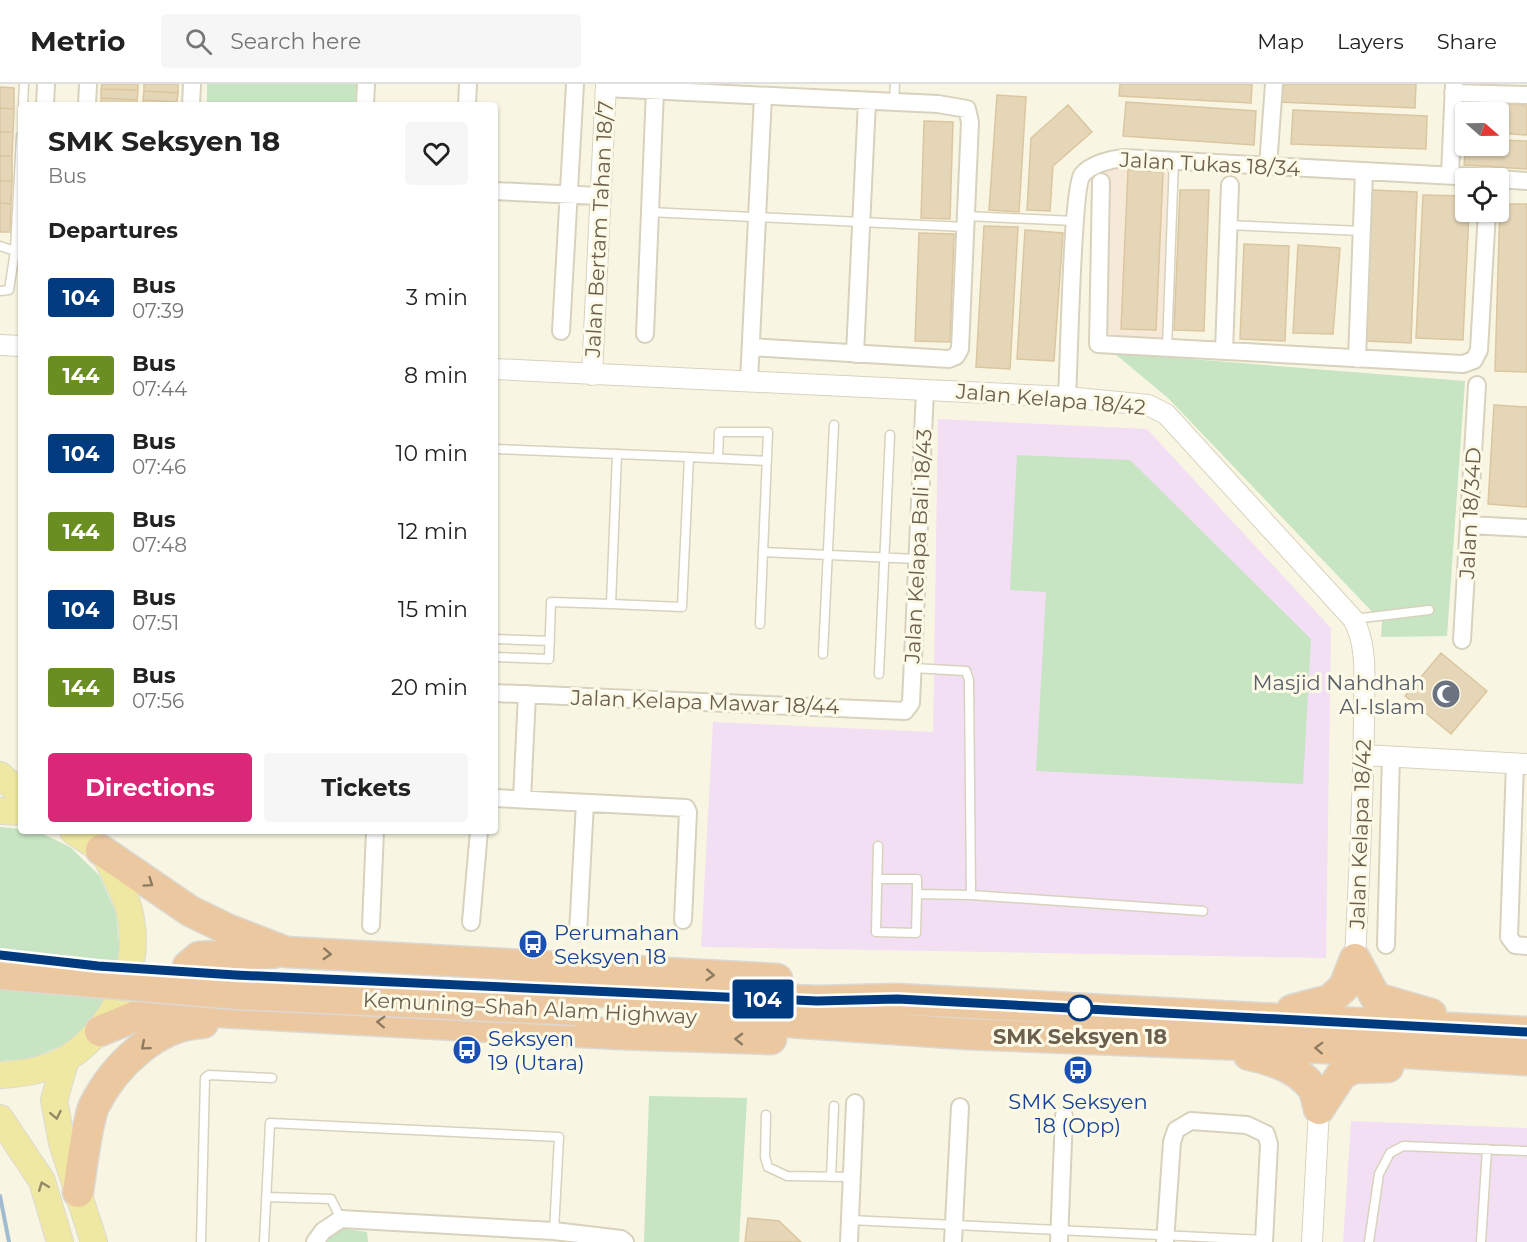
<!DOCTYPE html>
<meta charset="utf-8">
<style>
:root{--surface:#fff;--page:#f6f6f6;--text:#222;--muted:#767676;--line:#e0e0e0;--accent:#db2777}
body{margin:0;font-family:Montserrat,sans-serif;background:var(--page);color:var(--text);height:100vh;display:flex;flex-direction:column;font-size:22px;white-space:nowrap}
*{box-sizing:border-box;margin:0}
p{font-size:20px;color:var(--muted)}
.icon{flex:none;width:33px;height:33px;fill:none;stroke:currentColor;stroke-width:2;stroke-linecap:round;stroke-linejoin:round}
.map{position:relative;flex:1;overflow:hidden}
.details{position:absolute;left:18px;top:18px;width:480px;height:732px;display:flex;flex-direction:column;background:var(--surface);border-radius:6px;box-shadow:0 2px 4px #0004}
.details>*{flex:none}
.badge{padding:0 12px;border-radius:4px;font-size:21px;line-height:39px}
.needle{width:39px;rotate:110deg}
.fabs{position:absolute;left:1455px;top:18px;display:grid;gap:12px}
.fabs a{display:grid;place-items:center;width:54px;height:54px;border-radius:6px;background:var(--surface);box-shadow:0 2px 4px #0004;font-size:30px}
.map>.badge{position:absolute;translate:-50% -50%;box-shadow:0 0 0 3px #fff}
h2{padding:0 30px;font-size:22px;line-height:54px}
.round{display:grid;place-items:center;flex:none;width:63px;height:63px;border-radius:6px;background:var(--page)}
.overview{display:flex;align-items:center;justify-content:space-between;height:102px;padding:0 30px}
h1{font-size:28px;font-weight:700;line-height:45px}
.cta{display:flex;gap:12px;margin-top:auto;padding:12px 30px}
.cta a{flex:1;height:69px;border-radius:6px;background:var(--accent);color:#fff;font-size:24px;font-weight:700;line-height:69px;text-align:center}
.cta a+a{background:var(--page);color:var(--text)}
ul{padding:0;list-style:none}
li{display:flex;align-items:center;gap:18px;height:78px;padding:0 30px}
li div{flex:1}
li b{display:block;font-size:22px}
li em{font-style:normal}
li .badge{min-width:66px;font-weight:700;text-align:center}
header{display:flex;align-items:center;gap:36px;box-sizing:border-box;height:84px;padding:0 30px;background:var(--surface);border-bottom:2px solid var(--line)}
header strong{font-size:28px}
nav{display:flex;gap:33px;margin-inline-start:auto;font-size:21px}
.search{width:420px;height:54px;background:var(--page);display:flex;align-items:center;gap:15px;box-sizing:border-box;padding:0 21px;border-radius:6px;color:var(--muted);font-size:22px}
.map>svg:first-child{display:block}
</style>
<header>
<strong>Metrio</strong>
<div class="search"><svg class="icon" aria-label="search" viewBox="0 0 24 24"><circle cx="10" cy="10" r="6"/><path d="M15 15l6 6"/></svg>Search here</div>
<nav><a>Map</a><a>Layers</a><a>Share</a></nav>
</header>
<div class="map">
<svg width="1527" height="1158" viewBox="0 0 1527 1158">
<rect width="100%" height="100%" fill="#f8f6e2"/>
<path fill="#f7e9d7" d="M1120 79 1171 81 1165 258 1104 256 1106 83Z"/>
<path fill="#f2dff4" d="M938 335 1147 345 1331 544 1326 874 701 863 713 638 933 648Z
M1351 1037 1527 1044V1158H1343Z"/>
<path fill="#c7e4c3" d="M207 0H356L355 21H207Z
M1114 269 1465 297 1447 552 1381 553 1382 538 1168 314Z
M1017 371 1130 376 1311 555 1303 700 1036 687 1046 508 1010 506Z
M0 743 21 745V747H37L70 763 99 791 116 828 120 869 112 905 92 937 64 961 29 975 0 977Z
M649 1012 747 1014 739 1158H644Z
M341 1144 367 1148 368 1158H323L326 1152Z"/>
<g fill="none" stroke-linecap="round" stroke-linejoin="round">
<path stroke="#a1bccf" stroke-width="4" d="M0 1112 9 1158"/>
</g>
<path fill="#e5d6b8" stroke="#dbc6a0" stroke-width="1.5" d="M102 0H138V6L101 5Z
M144 0H178V9L144 7Z
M1120 0H1252L1251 19 1119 12Z
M1280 0H1416L1415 24 1279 18Z
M0 3 14 4V25L0 24Z
M101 5 138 6 137 16 101 14Z
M144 7 178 9 177 18 143 16Z
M997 11 1026 13 1019 128 989 126Z
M101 14 137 16V21H101Z
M143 16 177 18V21H143Z
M1126 18 1256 27 1254 61 1123 52Z
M1473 18 1527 21V51L1498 49V28H1473Z
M1068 21 1092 48 1053 82 1050 127 1027 126 1031 54Z
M0 24 14 25 13 48H0Z
M1293 26 1427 32 1426 65 1291 60Z
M924 37 953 38 950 135 921 134Z
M0 48H13L12 72H0Z
M1498 56 1527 57V85L1464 81 1466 58V62H1498Z
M0 72H12V97H0Z
M1128 86 1163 88 1156 246 1121 245Z
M0 97H12L11 120 0 119Z
M1180 106H1209L1204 247 1174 246Z
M1372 106 1417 108 1411 259 1366 257Z
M1423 111 1466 112V128H1469L1463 256 1416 254Z
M0 119 11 120 10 148H0Z
M1500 120H1527V288L1495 287Z
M984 142 1018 143 1010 285 976 283Z
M1025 146 1063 149 1054 277 1017 275Z
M919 149 954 150 950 258 915 257Z
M1244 160 1289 162 1285 257 1240 255Z
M1298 161 1340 164 1333 250 1293 249Z
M1494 321 1527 323V423L1488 420Z
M1441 569 1487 607 1451 650 1405 612Z
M458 964H478V971H458Z
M748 1134 779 1137 801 1158H745Z"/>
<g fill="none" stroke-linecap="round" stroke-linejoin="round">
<g stroke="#d8d2bd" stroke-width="11">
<path id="service" d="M894 18 895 0
M23 21 24 0
M649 128 965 143
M966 132 1075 137
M1228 141 1362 147
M0 162 15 167
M0 207 9 206 15 167 21 52
M1167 264 1174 76
M495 365 689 373 682 523 611 520
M689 373 767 377
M718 374 719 348H768L760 540
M763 468 917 475
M1354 535 1429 526
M495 555 550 557
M823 570 834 341
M495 573 549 575 551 518 611 520 617 370
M913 584 966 587 969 596 971 811
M879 590 890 351
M878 762 876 848 916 849 917 810
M877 795H917V810L971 811 1203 827
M766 1031 765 1073 768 1083 787 1092 852 1093
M831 1093 834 1022
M266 1113 331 1115 341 1135
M850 1136 1264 1156
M201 1158 205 994 209 991 272 994
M264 1158 270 1039 559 1053 554 1147
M1369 1158 1379 1090 1390 1069 1403 1062 1527 1067
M1481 1158 1487 1065"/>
</g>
<g stroke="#d8d2bd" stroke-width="20">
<path id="minor" d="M605 4 938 20 967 25 970 38 960 265 956 272 949 275 751 263
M1453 9 1527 11
M45 21 46 0
M87 21 88 0
M191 21 192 0
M365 21 366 0
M467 21 468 0
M1268 82 1274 0
M1450 91 1454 0
M1498 95 1527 97
M1101 98 1098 260 1463 280 1474 276 1479 266 1487 128
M495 107 600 112
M561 247 575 0
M645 250 655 6
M1224 267 1230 101
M855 270 867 17
M1357 275 1364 88
M749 297 763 12
M1067 313C1069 282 1072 105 1082 91 1091 80 1111 75 1124 74L1493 94
M1469 441 1527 444
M1462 556 1477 301
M495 609 905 627 911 619 925 306
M1515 679 1509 853 1515 861 1527 862
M495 714 686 724 688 728 683 836
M522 715 527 610
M471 838 479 747
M371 841 375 747
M578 849 585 719
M1386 861 1391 672
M315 1158 323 1147 341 1135 554 1147 621 1155 625 1158
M849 1158 855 1019
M953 1158 960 1023
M1059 1158 1064 1032
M1165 1158 1172 1058 1176 1046 1191 1037 1247 1041 1266 1050 1269 1060 1264 1158"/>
</g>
<g stroke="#d8d2bd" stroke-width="22">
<path id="tertiary" d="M0 261 21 262
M495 285 1067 313 1148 321 1166 330 1353 535C1368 561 1364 596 1364 625 1364 708 1359 792 1355 875
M592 291 606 0
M1364 671 1527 680
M1312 1158 1319 1025"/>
</g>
<g stroke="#dcd9d4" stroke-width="28">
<path id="primary" d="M0 691 21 710
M0 727 21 728
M66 975 54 1016 62 1059 94 1158
M0 991C22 990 46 986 66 975 123 939 152 862 119 800 115 791 106 770 99 765 91 758 81 753 73 747
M0 1034 42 1097 60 1158"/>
</g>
<g stroke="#dcd9d4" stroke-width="33">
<path id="motorway" d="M101 766 190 827 229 846 286 868 777 895
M1355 875 1376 914 1431 930
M535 905 817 917 896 915 1527 948
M204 920 192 916 183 900 188 882 199 873 273 869
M1292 926 1330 916 1344 903 1355 875
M702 932 966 950 1323 964 1527 976
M100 947 136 932 182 926 618 950 771 955
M1249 971C1272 976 1296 983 1312 1003 1316 1009 1317 1018 1319 1025
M1319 1025 1341 991 1353 984 1388 983
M78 1108C81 1086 84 1065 88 1044 90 1037 91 1028 94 1022 114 982 157 940 203 939"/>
</g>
<use href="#service" stroke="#fff" stroke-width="8"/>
<use href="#minor" stroke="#fff" stroke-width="16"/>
<use href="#tertiary" stroke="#fff" stroke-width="20"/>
<use href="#primary" stroke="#efe8a2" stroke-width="26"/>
<use href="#motorway" stroke="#ebc8a0" stroke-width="30"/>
<g stroke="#dcd9d4" stroke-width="33" stroke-linecap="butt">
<path id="motorway-bridge" d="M0 890 237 910 576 926"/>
</g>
<use href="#motorway-bridge" stroke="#ebc8a0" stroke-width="30"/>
</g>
<defs><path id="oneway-chevron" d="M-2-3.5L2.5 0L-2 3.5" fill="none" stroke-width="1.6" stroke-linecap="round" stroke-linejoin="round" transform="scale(1.5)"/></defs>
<g stroke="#8c7a61">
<use href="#oneway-chevron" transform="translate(149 799) rotate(35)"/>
<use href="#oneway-chevron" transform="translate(327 870) rotate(3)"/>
<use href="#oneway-chevron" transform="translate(710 891) rotate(3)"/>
<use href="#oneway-chevron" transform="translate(381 938) rotate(-178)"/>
<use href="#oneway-chevron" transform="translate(739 955) rotate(-179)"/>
<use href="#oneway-chevron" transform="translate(145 962) rotate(140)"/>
<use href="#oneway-chevron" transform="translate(1319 964) rotate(-178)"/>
</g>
<g stroke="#938966">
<use href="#oneway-chevron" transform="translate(56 1031) rotate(79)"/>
<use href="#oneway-chevron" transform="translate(43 1102) rotate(-111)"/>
</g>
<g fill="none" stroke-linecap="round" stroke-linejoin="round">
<g stroke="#fff" stroke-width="14">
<path id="line" d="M0 871 98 882 235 891 817 917 897 915 1527 948"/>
</g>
<use href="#line" stroke="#003b80" stroke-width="9"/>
</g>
<defs>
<g id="mosque-disc" transform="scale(1.5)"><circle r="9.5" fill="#6b7280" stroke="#fcfae7"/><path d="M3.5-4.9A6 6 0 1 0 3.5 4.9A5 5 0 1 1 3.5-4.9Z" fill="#fff"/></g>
<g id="bus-disc" transform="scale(1.5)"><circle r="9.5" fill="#1a4fb4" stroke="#fcfae7"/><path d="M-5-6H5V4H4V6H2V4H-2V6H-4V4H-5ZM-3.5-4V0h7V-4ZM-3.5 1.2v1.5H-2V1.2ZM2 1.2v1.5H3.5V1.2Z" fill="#fff"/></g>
</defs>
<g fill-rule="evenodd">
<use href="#mosque-disc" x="1446" y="610"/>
<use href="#bus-disc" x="533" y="860"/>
<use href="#bus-disc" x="467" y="966"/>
<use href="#bus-disc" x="1078" y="986"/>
</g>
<circle fill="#fff" stroke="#003b80" stroke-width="3" cx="1080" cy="924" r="12"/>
<g text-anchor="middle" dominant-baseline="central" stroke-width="6" stroke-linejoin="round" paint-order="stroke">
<g font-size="21" fill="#6c604c" stroke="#fcfae7">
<text transform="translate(1210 80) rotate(3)">Jalan Tukas 18/34</text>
<text transform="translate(599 145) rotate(-87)">Jalan Bertam Tahan 18/7</text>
<text transform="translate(1051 315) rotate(5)">Jalan Kelapa 18/42</text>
<text transform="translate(1470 429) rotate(-87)">Jalan 18/34D</text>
<text transform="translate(918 462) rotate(-87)">Jalan Kelapa Bali 18/43</text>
<text transform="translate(705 618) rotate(2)">Jalan Kelapa Mawar 18/44</text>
<text transform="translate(1360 750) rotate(-88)">Jalan Kelapa 18/42</text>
<text transform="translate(530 924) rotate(3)">Kemuning–Shah Alam Highway</text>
</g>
<g font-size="21" fill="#5b616d" stroke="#fcfae7" text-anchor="end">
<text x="1425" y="598">Masjid Nahdhah<tspan x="1425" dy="24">Al-Islam</tspan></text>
</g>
<g font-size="21" fill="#164399" stroke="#fcfae7" text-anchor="start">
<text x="554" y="848">Perumahan<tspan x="554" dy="24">Seksyen 18</tspan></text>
<text x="488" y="954">Seksyen<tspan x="488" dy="24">19 (Utara)</tspan></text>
<text x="1078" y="1017" text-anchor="middle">SMK Seksyen<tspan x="1078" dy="24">18 (Opp)</tspan></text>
</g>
<g font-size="21" font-weight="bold" fill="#6c604c" stroke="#fcfae7">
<text x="1080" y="952">SMK Seksyen 18</text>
</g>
</g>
</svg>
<div class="fabs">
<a><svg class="needle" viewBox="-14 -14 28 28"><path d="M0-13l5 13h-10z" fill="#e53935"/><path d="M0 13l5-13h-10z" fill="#767676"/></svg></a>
<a><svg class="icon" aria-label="locate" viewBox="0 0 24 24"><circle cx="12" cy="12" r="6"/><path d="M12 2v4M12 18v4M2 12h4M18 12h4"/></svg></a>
</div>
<b class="badge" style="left:763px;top:915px;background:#003b80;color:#fff">104</b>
<section class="details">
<div class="overview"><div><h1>SMK Seksyen 18</h1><p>Bus</p></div><a class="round"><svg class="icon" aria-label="heart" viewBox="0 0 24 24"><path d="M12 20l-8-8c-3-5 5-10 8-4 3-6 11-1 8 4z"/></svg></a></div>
<h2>Departures</h2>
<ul>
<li><span class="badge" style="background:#003b80;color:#fff">104</span><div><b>Bus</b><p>07:39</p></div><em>3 min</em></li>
<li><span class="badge" style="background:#6b8e23;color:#fff">144</span><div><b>Bus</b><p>07:44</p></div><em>8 min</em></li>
<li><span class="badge" style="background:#003b80;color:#fff">104</span><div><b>Bus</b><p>07:46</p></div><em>10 min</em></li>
<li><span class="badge" style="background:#6b8e23;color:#fff">144</span><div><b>Bus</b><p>07:48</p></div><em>12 min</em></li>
<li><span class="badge" style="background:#003b80;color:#fff">104</span><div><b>Bus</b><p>07:51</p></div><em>15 min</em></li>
<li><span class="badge" style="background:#6b8e23;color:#fff">144</span><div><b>Bus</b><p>07:56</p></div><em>20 min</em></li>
</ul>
<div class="cta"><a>Directions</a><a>Tickets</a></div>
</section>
</div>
